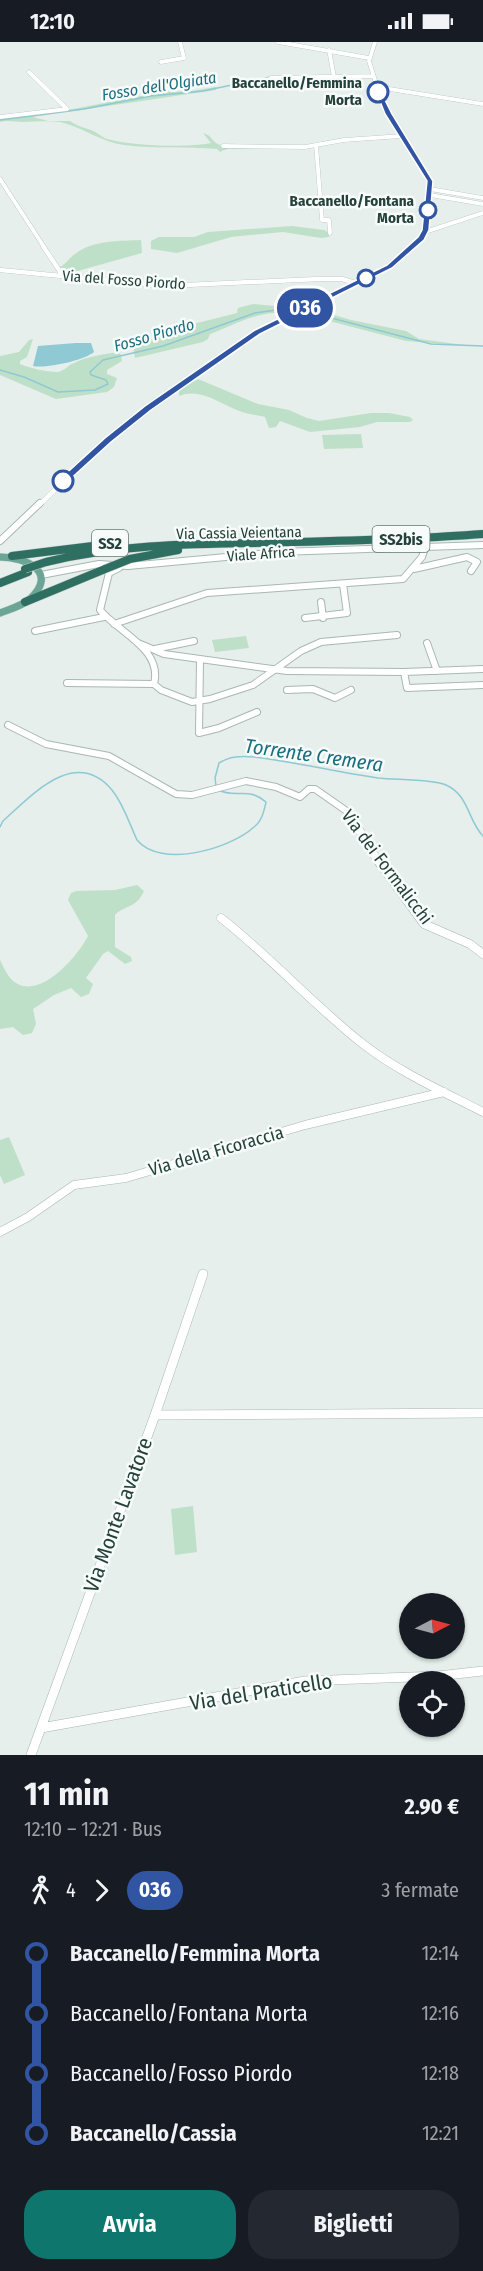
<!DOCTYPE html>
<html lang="it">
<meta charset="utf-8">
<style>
:root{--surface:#171b24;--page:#242831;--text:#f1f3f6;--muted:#9ea1a6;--accent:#0f766e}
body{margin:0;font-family:"Fira Sans Condensed",sans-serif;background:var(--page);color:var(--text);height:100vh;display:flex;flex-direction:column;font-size:22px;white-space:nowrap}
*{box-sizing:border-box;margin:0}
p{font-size:20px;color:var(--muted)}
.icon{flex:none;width:33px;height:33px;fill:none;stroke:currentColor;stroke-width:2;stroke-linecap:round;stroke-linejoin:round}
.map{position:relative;height:1713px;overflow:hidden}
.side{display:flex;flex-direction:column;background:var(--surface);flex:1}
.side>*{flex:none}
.badge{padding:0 12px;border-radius:20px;font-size:21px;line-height:39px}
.needle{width:39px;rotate:84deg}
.buttons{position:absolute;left:399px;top:1551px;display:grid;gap:12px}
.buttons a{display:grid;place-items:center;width:66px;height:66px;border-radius:50%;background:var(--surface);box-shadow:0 2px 4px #0004;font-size:30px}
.map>.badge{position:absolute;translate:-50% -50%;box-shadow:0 0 0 3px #fff}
.legs{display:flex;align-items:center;gap:9px;height:66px;padding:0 24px;font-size:20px}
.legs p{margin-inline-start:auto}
.head{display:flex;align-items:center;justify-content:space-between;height:102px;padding:0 24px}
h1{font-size:33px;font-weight:700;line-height:45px}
.action{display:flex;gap:12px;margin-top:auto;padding:12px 24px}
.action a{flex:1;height:69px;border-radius:24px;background:var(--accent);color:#fff;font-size:24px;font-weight:700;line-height:69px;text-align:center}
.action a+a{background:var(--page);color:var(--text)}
ul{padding:0 24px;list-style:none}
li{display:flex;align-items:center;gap:21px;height:60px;font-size:22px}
li i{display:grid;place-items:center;width:9px;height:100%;margin:0 8px;background:currentColor}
li i::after{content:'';width:15px;height:15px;margin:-8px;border:4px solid;border-radius:50%;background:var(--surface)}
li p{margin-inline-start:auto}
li:first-child i{background:linear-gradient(#0000 50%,currentColor 0)}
li:last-child i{background:linear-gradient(currentColor 50%,#0000 0)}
.status{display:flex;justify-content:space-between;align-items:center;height:42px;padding:0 30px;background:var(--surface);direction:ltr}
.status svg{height:16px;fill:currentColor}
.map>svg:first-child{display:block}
</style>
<div class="status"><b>12:10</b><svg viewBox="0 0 49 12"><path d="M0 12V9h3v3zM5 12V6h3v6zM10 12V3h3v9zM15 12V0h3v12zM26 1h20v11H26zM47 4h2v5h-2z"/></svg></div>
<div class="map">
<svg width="483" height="1713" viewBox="0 0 483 1713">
<rect width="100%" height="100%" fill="#e6efeb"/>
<path fill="#bfe0c8" d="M216 45V48L33 75 48 79H70C77 84 82 85 91 88 97 90 101 95 107 97 133 104 185 106 211 101L203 91C212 93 211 99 218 102 227 107 243 105 253 106 242 109 230 104 220 110L217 107C186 104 155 107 124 103 102 100 85 87 64 81 51 78 36 80 23 80 15 80 8 78 0 80V76L68 68 161 50 191 49Z
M292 184 324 188 329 191V195L321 196 283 190 231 195 177 211 151 207V199L159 195H194L208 190Z
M141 198 142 211 67 232 64 231 60 225C67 221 69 216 75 212 93 198 119 199 141 198Z
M253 262 295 266 287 272C261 267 234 283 210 292L208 297 203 300 135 316 133 305 142 300 189 283 237 271 238 266Z
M317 265 321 269 351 278 406 289 419 297 472 304 406 299 310 274 285 280Z
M33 297 27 315 20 319V322C30 326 46 330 57 330 65 329 68 323 74 321 89 314 104 312 120 310L122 319 107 328V332L117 336 114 345 107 350 56 357 0 333V314L19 310 29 298Z
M198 337 258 362 289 368 307 376 319 379 371 371H389L410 375 413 378 410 380H377L360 385 310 390 280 379 276 385 269 386 265 375C259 373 252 373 246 371 225 366 202 344 179 354V348Z
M361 392 363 406 324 407 322 393Z
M246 594 249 606 215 610 212 598Z
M137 843 144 849C136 867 126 862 115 873V905L131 915 132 919 125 922 108 909 103 912 86 936 93 942 89 952 81 955 71 946 54 953 33 967 36 982 32 991 23 993 13 985 0 987V918C4 926 8 936 16 941 41 957 78 914 88 894L68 858 71 851 76 849 115 848Z
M9 1095 25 1133 4 1142 0 1133V1098Z
M193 1464 197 1510 175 1513 171 1467Z"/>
<path fill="#8ec9d4" d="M76 301H91L94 310C85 318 45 327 33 324L38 304Z"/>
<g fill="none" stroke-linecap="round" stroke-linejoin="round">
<path stroke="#8ec9d4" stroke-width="1.5" d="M0 78 84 67 151 54 203 49 271 35
M302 271 316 272 431 302 483 304
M0 328 24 335 58 350 95 348 108 342 106 338 91 333 90 330 103 318 163 304 255 271 276 268 292 270
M216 744 215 736 219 721C230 714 241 714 254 715 296 720 336 730 378 736 395 738 432 737 446 743 469 753 468 779 483 794
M0 785 3 779C31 754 75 704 112 748 124 763 129 781 137 798 161 827 230 807 254 785 262 779 264 769 266 760 247 744 237 757 218 748"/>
<g stroke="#a8b8b2" stroke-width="4.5">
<path id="minor-far4" d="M278 0 369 16
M375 0 369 19 379 51 388 72 430 139 428 172 422 195 411 205
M329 8 334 35
M161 20 184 16 180 0
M271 36 373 34
M377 45 483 62
M0 75 67 67 29 30
M316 103 322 178H329L330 191
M223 104 305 105 344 98 402 94
M0 137 44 205
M430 147 483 156
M430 153 483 162
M425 190 483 171"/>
</g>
<g stroke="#a8b8b2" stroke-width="5">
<path id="minor-far3" d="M43 204 63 234
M0 228 164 244 319 237H342L355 241
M39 463 108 398 148 366 258 290 392 223 413 204"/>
</g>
<g stroke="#a8b8b2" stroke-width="8">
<path id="minor-far2" d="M0 499 40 461
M119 526 109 531 100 568C119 591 163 607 154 642L161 648 192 660 210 657 253 643 301 609 321 600 397 593
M414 527 467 515 477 520 471 529
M41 533 99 522 128 524 280 510 483 503
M321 560 323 576
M305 576 347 571 343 542
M114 582 207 551 403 537 422 515 425 506
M35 589 104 575
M138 601 164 612 287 629 404 630 483 627
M427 601 437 629
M155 607 194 599
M200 618 199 691 219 686 257 670
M404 630 407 646 483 643
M67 641 154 642
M287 648 313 647 335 656 351 648
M8 683 46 702 109 714 176 752 192 753 246 739 276 745 300 755 309 747H315L348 770 359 788"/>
</g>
<g stroke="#a8b8b2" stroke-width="9">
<path id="minor-far1" d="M358 786 378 819 424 882 470 902 483 912
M221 876C271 915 313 963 363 1002 399 1030 442 1049 483 1070
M0 1190 28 1175 74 1143 126 1136 305 1083 444 1050"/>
</g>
<g stroke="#a8b8b2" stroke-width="10">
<path id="minor" d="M155 1373 483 1371
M41 1686 305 1639 438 1634 483 1629
M31 1713 155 1373 203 1232"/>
</g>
<g stroke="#c2cac8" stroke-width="8">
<path id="major" d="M0 515C26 515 59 530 30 557 22 564 10 567 0 571"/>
</g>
<g stroke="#c2cac8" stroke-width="9">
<path id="highway" d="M12 514 117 501
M130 517 178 508
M46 520C115 503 184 502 255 501 331 499 407 498 483 492
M0 541 28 530
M25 560 105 527"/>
</g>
<use href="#minor-far4" stroke="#fff" stroke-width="4"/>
<use href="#minor-far3" stroke="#fff" stroke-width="4.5"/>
<use href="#minor-far2" stroke="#fff" stroke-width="6"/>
<use href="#minor-far1" stroke="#fff" stroke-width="8"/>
<use href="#minor" stroke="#fff" stroke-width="9"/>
<use href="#major" stroke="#6aa596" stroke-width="7"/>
<use href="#highway" stroke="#2f6f62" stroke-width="8"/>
<g stroke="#c2cac8" stroke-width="9" stroke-linecap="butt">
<path id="highway-bridge" d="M25 527 46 520
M105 527 130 517"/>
</g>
<use href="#highway-bridge" stroke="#2f6f62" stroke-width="8"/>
</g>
<path fill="#3155a3" stroke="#fff" stroke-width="1.5" d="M376 49 381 50 392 72 433 139 429 188 424 198 392 226 260 292 151 368 111 400 66 441H60V437L105 396 145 364 255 288 387 223 418 195 422 188 427 139 385 72Z"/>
<g fill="#fff" stroke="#3155a3" stroke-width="3">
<circle cx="378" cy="50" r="10"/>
<circle cx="428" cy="168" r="8"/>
<circle cx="366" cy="236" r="8"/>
<circle cx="63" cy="439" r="10"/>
</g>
<g text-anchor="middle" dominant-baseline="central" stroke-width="5" stroke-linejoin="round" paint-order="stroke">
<g font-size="15" font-weight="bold" fill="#24423a" stroke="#f7fbf9" text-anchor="end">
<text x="362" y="41">Baccanello/Femmina<tspan x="362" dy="17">Morta</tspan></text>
<text x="414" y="159">Baccanello/Fontana<tspan x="414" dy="17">Morta</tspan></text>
</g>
<g font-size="15" fill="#24423a" stroke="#f7fbf9">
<text transform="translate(124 238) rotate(4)">Via del Fosso Piordo</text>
<text transform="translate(239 491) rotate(-1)">Via Cassia Veientana</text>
<text transform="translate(261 512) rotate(-4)">Viale Africa</text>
</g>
<g font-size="16" font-style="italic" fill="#1c6f80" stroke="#f7fbf9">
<text transform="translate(159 44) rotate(-9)">Fosso dell'Olgiata</text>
<text transform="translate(154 293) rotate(-16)">Fosso Piordo</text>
</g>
<g fill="#f7fbf9" stroke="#637a73" stroke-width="1.5">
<rect x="372.5" y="484" width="57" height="26" rx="4.5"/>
<rect x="92" y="488" width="36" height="26" rx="4.5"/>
</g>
<g font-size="16" font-weight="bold" fill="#24423a">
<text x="401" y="497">SS2bis</text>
<text x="110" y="501">SS2</text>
</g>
<g font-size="18" fill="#24423a" stroke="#f7fbf9">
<text transform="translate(387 825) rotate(53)">Via dei Formalicchi</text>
<text transform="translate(216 1109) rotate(-16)">Via della Ficoraccia</text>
</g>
<g font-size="20" font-style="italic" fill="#1c6f80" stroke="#f7fbf9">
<text transform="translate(314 713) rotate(8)">Torrente Cremera</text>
</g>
<g font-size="21" fill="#24423a" stroke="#f7fbf9">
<text transform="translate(118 1473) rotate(-70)">Via Monte Lavatore</text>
<text transform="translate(261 1650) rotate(-9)">Via del Praticello</text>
</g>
</g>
</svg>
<div class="buttons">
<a><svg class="needle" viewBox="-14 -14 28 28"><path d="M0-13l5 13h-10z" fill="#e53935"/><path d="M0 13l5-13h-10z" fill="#9ea1a6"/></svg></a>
<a><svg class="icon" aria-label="locate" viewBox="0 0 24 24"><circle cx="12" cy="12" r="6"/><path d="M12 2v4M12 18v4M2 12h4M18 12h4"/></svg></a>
</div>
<b class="badge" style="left:305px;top:266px;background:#3155a3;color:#fff">036</b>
</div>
<section class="side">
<div class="head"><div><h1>11 min</h1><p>12:10 – 12:21 · Bus</p></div><b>2.90 €</b></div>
<div class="legs"><svg class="icon" aria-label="walk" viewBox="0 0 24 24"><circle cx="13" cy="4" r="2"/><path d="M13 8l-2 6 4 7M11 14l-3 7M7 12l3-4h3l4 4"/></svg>4<svg class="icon" aria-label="forward" viewBox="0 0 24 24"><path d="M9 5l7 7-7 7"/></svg><b class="badge" style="background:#3155a3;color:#fff">036</b><p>3 fermate</p></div>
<ul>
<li><i style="color:#3155a3"></i><b>Baccanello/Femmina Morta</b><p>12:14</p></li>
<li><i style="color:#3155a3"></i><span>Baccanello/Fontana Morta</span><p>12:16</p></li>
<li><i style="color:#3155a3"></i><span>Baccanello/Fosso Piordo</span><p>12:18</p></li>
<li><i style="color:#3155a3"></i><b>Baccanello/Cassia</b><p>12:21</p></li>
</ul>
<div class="action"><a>Avvia</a><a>Biglietti</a></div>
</section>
